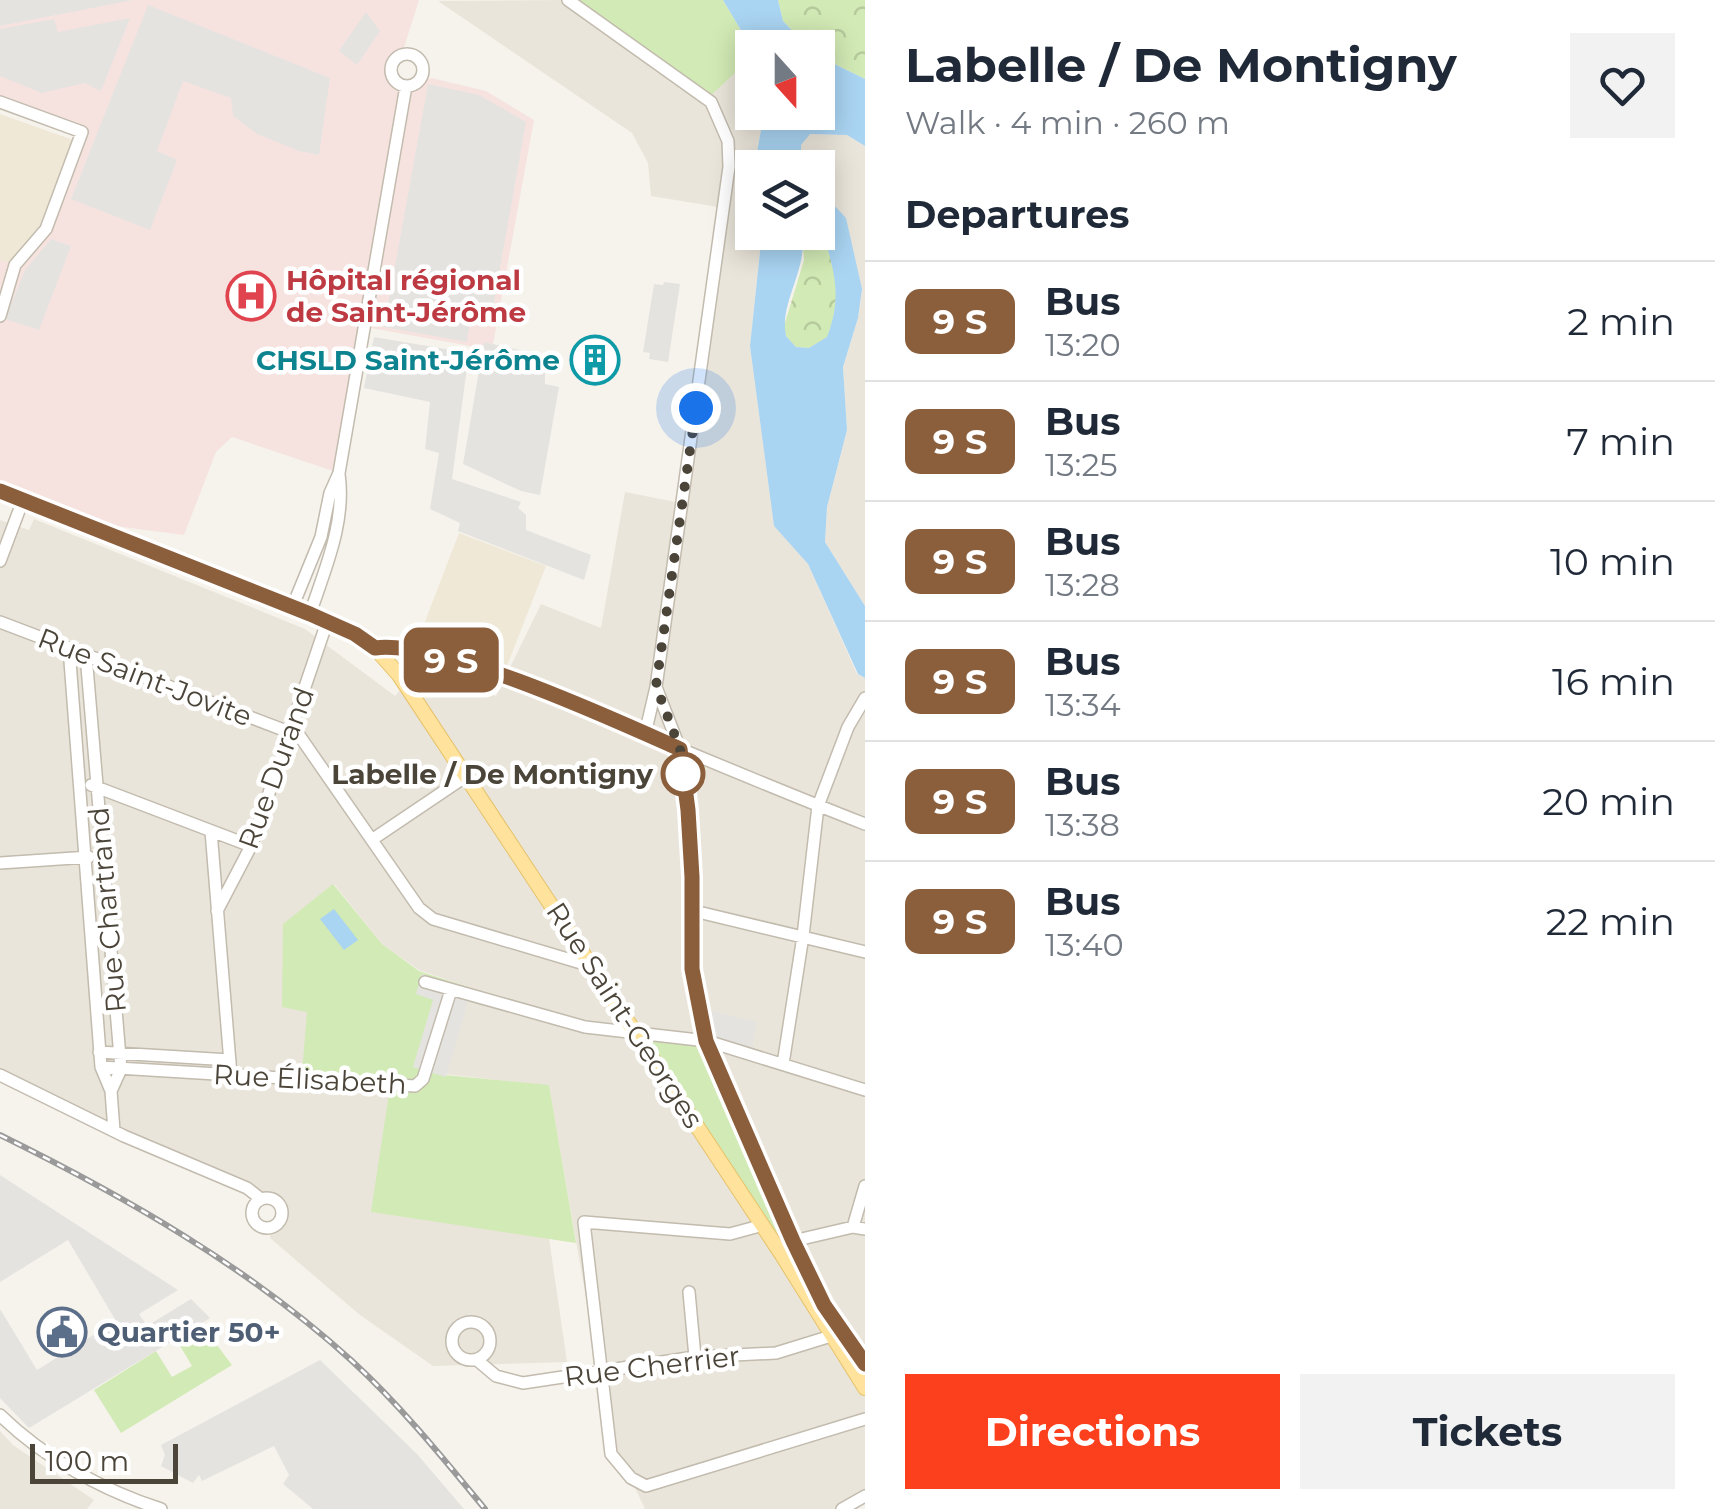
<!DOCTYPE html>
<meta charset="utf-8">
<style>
:root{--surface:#fff;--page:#f2f2f3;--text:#1f2937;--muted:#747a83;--line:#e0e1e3;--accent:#fc3f1d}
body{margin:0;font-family:Montserrat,sans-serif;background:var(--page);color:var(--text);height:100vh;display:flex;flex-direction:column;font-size:38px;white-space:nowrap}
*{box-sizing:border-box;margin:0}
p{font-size:32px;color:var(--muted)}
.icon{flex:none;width:55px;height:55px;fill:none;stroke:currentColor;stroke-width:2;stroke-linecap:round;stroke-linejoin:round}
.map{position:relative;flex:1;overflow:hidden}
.panel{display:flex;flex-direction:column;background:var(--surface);width:850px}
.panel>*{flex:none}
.badge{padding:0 20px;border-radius:15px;font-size:35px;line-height:65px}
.needle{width:65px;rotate:159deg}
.controls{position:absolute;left:735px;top:30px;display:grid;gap:20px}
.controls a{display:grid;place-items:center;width:100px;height:100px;border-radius:0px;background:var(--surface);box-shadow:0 5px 25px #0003;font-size:50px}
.scale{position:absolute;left:30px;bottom:25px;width:148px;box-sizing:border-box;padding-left:10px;border:5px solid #4b4439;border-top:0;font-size:28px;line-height:35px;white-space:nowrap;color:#4b4439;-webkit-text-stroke:8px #fff;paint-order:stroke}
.you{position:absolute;width:50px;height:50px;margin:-25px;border:8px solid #fff;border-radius:50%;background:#1a73e8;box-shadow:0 0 0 15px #1a73e833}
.map>.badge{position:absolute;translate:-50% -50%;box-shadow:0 0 0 5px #fff}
h2{padding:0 40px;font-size:38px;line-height:90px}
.round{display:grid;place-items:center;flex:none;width:105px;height:105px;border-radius:0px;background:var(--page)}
.headline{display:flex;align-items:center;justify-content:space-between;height:170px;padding:0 40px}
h1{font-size:48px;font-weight:700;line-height:75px}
.cta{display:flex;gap:20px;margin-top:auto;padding:20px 40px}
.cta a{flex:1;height:115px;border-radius:0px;background:var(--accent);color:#fff;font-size:40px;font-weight:700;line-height:115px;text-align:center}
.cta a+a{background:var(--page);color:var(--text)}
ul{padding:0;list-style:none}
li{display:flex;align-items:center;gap:30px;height:120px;padding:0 40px;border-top:2px solid var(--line)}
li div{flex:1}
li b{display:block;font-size:38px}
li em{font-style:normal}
li .badge{min-width:110px;font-weight:700;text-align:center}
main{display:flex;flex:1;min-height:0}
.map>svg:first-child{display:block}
</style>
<main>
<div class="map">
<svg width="865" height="1509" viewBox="0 0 865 1509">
<defs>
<pattern id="forest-crowns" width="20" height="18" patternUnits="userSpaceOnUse" patternTransform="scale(2.5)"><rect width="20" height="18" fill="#d2eab5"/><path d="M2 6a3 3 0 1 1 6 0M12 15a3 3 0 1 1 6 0" fill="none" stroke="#b6ca9c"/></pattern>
</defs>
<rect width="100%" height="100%" fill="#f6f3ec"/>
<path fill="#eae5da" d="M568 0 706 99 752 57V112L764 113 756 158 758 167 752 168V232L762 233 750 346 774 526 808 564 857 674 865 678V1500L856 1505 858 1509H645L630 1477 613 1453 549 1086 445 1074 472 988 419 970 382 944 334 884 307 1012 391 1080 372 1212 549 1238 567 1362 433 1366 360 1315 270 1238V1227L280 1220 286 1201 227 1183 0 1075V520L29 530 34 519 305 629 395 696 419 667 496 696 541 604 601 628 625 492 681 503 724 208 651 196 648 163 632 133 438 1Z
M809 134 847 135 865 146V606L825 542 827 507 847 430 843 367 858 318 862 290 851 248 828 196 818 188V168H801V145Z
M0 1431 13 1445 94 1500 87 1509H0Z"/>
<path fill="#efe8d6" d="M0 114 76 141 46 229 15 265 0 260Z
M459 533 546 566 505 671 416 645Z"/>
<path fill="#f6e3e0" d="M0 0H419L402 54 391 64 394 81 406 86 432 78 486 91 534 120 492 350 365 327 339 473 232 437 216 452 184 535 76 521 0 492V260L15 265 46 229 81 132 0 103Z"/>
<path fill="#d2eab5" d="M568 0H723L752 49V57L707 99Z
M333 884 382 944 419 971 472 988 445 1075 549 1085 576 1243 371 1212 391 1080 302 1073 307 1012 282 1007 283 924Z
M636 1033 707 1041 782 1228 779 1233 773 1231Z
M201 1324 232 1365 121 1433 94 1390 156 1351 172 1377 192 1366 176 1339Z"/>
<path fill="url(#forest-crowns)" d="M778 0H865V79L818 56V48L808 47 783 21Z
M818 215C831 263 846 289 827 338L809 348 796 347 786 336 784 326 804 260 802 233 818 232Z"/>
<path fill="#e5e3e0" d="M0 0H133L0 26Z
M148 5 330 78 319 155 299 151 257 134 233 116 231 98 183 81 157 151 177 160 150 230 71 199Z
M366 12 380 31 357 65 339 51Z
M130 18 101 91 85 83 42 93 0 76V29L54 19 58 32Z
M428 84 479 95 526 122 491 319 471 317 467 342 384 327Z
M51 239 71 246 39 330 5 319 25 270Z
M664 282 680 284 668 362 649 359 650 353 643 352 654 284 663 285Z
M374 337 469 353 452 479 521 502 518 508 526 515V530L591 555 584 580 458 531 460 523 430 509 439 453 425 449 430 402 364 388Z
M484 342 545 356V384L559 387 540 495 521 491 463 464Z
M422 974 472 988 446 1077 413 1067 433 1000 416 994Z
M708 1010 757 1022 752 1050 718 1040Z
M0 1175 178 1290 139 1314 147 1326 191 1299 210 1318 29 1428 0 1398V1309L37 1370 116 1321 68 1240 0 1282Z
M320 1360 417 1454 464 1509H313L283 1484 289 1475 274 1446 202 1481 199 1475 193 1483 161 1466 165 1455 161 1445Z"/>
<path fill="#a9d4f2" d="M723 0H778L783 21 808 47 752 49Z
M818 56 865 79V146L847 135 810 134 801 145V167H758L756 158 764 113 818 112Z
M818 188 846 218 862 289 858 318 843 367 847 430 827 507 825 542 865 606V678L858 674 808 564 774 526 750 346 762 233H802C808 271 779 302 786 336L796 347 809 348 827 337C851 276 817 248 818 188Z
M334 909 358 940 344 950 320 919Z"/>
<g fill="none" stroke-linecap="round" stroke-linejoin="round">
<g stroke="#c2bbae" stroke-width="14">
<path id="minor" d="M568 0 711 102 728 141 729 167 656 687 680 749 689 810 694 911 692 969 707 1041 820 1297
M391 70a16 16 0 1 1 32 0a16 16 0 1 1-32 0Z
M0 102 82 132 46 229 15 265 0 316
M0 561 23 500
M292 608 321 537 330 493 339 473 406 86
M310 614C325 569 346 522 339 474
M0 622 289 732
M69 648 101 1067 111 1091 114 1131
M375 648C427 641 509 680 559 699 661 740 762 784 865 824
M86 655 121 1069 111 1091
M292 725 419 908 433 919 591 966
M645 734 656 687
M91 785 251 846
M211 831 231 1075
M373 839 468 775
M0 863 89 857
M217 911 251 846 327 622
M694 911 865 952
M425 982 585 1027 707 1041 865 1090
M99 1052 230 1060
M783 1064 803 936 818 806 848 727 865 698
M101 1067 415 1086 423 1079 451 990
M0 1075 124 1136 247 1188 261 1199
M252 1213a15 15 0 1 1 30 0a15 15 0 1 1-30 0Z
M763 1225 730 1234 584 1222 611 1454 631 1478 646 1486 865 1419
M853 1227 865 1186
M793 1241 853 1227 865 1229
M689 1292 695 1357
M452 1341a19 19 0 1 1 38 0a19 19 0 1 1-38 0Z
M477 1360 496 1376 523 1383 695 1357 776 1353 831 1336
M0 1415C44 1458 102 1490 161 1509
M842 1509 865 1496"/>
</g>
<g stroke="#e6c16a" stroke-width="16">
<path id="major" d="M0 492 310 614 355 634 375 648 399 675 782 1255 865 1388
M812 1290 865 1364"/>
</g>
<use href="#minor" stroke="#fff" stroke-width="11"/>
<use href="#major" stroke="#ffe39c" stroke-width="14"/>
<g stroke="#9a9a9a" stroke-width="6">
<path id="rail" d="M0 1135C124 1196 250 1268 352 1361 401 1406 443 1458 485 1509"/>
</g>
<use href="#rail" stroke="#fff" stroke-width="2.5" stroke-dasharray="8" stroke-linecap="butt"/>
</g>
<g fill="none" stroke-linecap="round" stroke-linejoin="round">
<g stroke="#fff" stroke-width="22">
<path id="line" d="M0 491 310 614 355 634 375 648C439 639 615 720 680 749L688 810 692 877V969L706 1041 793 1241 824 1305 865 1364"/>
</g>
<use href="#line" stroke="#8b5e3c" stroke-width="15"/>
<path stroke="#4b4439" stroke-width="10" stroke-dasharray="0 18" d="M683 774 684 780 680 749 656 686 696 408"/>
</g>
<defs>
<g id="hospital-ring" transform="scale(2.5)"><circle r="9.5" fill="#fff" stroke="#e0444e" stroke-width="1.5"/><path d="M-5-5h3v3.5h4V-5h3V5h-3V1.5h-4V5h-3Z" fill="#e0444e"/></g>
<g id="building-ring" transform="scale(2.5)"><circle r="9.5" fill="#fff" stroke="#0f9aa8" stroke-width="1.5"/><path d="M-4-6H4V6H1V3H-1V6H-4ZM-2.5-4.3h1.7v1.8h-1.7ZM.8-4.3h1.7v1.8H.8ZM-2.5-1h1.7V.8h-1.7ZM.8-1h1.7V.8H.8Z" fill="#0f9aa8"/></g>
<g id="civic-ring" transform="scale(2.5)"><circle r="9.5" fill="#fff" stroke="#5c6f8a" stroke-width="1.5"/><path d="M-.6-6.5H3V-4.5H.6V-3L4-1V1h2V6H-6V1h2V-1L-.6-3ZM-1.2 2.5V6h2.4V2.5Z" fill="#5c6f8a"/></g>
</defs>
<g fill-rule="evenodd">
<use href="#hospital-ring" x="251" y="296"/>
<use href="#building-ring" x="595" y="360"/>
<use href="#civic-ring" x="62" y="1332"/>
</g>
<circle fill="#fff" stroke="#8b5e3c" stroke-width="5" cx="683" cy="774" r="20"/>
<g text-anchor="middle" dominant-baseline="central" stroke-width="9" stroke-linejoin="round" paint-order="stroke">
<g font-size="28" font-weight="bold" fill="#be3a42" stroke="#fff" text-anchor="start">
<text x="286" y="280">Hôpital régional<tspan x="286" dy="32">de Saint-Jérôme</tspan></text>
</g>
<g font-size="28" font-weight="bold" fill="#0d838f" stroke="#fff" text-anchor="end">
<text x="560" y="360">CHSLD Saint-Jérôme</text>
</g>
<g font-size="28" fill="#4b4439" stroke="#fff">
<text transform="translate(145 677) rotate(21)">Rue Saint-Jovite</text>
<text transform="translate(276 768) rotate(-70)">Rue Durand</text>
<text transform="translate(107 910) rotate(-95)">Rue Chartrand</text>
<text transform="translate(625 1015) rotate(57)">Rue Saint-Georges</text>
<text transform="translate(310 1079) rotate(3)">Rue Élisabeth</text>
<text transform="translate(652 1366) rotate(-7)">Rue Cherrier</text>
</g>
<g font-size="28" font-weight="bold" fill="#4b4439" stroke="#fff" text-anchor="end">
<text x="653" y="774">Labelle / De Montigny</text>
</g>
<g font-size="28" font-weight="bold" fill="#4e5e75" stroke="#fff" text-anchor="start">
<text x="97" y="1332">Quartier 50+</text>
</g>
</g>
</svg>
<div class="controls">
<a><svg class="needle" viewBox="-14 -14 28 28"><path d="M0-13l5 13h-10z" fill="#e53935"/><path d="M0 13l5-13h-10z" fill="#747a83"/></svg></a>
<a><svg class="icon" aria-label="layers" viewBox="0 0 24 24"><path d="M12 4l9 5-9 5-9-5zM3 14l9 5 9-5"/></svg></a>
</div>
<div class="scale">100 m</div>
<div class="you" style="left:696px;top:408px"></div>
<b class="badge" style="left:451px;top:660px;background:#8b5e3c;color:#fff">9 S</b>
</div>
<section class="panel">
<div class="headline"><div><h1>Labelle / De Montigny</h1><p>Walk · 4 min · 260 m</p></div><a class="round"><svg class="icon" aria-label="heart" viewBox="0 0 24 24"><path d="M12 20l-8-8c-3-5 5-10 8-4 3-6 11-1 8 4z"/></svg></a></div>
<h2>Departures</h2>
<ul>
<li><span class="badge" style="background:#8b5e3c;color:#fff">9 S</span><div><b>Bus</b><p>13:20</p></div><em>2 min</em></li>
<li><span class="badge" style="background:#8b5e3c;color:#fff">9 S</span><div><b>Bus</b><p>13:25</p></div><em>7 min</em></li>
<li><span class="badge" style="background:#8b5e3c;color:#fff">9 S</span><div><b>Bus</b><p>13:28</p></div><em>10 min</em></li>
<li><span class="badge" style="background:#8b5e3c;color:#fff">9 S</span><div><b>Bus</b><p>13:34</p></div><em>16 min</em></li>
<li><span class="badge" style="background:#8b5e3c;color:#fff">9 S</span><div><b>Bus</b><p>13:38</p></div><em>20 min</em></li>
<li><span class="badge" style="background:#8b5e3c;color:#fff">9 S</span><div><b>Bus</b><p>13:40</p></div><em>22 min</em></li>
</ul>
<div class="cta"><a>Directions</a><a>Tickets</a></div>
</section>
</main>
